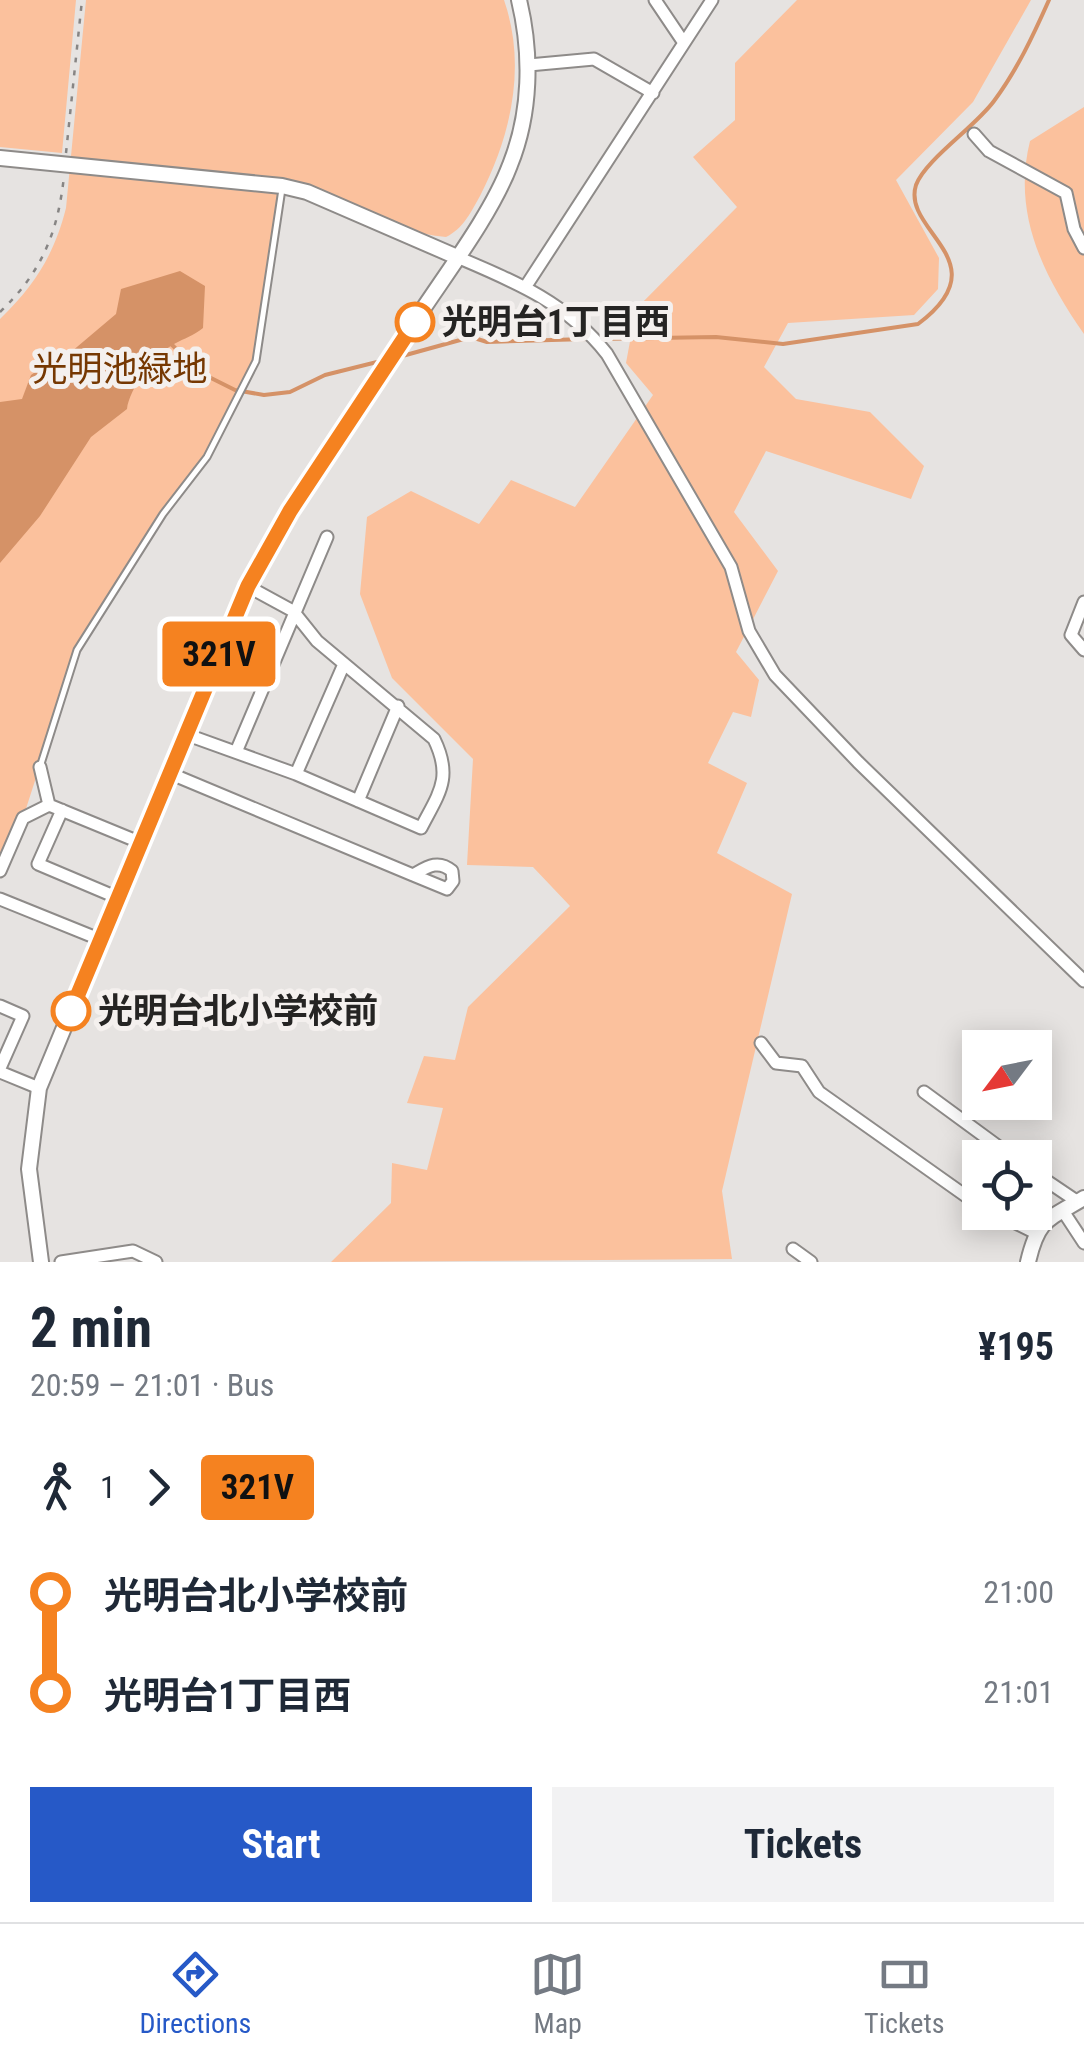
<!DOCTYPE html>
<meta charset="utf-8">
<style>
:root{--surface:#fff;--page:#f2f2f3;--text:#1f2937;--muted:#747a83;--line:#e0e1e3;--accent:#2659c7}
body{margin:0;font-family:"Roboto Condensed","Noto Sans JP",sans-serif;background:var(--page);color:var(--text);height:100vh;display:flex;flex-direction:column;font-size:38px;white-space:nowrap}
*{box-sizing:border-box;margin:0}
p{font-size:32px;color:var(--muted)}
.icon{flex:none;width:55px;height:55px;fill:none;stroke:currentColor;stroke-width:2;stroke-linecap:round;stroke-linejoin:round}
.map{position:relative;height:1262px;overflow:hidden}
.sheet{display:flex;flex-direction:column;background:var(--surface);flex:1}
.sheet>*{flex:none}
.badge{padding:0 20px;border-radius:8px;font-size:35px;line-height:65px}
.needle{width:65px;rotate:238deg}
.controls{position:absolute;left:962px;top:1030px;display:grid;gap:20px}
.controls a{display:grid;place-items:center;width:90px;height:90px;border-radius:0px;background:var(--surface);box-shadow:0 5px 25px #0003;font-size:50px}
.map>.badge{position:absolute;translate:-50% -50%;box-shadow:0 0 0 5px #fff}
.legs{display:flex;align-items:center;gap:15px;height:110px;padding:0 30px;font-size:32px}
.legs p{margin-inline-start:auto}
.headline{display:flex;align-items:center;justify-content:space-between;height:170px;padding:0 30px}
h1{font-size:55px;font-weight:700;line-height:75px}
.cta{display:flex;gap:20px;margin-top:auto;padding:20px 30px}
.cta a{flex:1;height:115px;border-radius:0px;background:var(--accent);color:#fff;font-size:40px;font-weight:700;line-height:115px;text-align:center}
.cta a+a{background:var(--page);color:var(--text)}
ul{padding:0 30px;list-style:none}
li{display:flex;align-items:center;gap:35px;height:100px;font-size:38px}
li i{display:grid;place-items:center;width:15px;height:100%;margin:0 12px;background:currentColor}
li i::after{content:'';width:25px;height:25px;margin:-12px;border:8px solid;border-radius:50%;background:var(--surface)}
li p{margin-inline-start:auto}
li:first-child i{background:linear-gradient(#0000 50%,currentColor 0)}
li:last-child i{background:linear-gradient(currentColor 50%,#0000 0)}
.tabs{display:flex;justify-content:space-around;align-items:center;height:140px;border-top:2px solid var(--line);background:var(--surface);font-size:28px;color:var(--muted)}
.tabs a{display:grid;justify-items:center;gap:5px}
.tabs .active{color:var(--accent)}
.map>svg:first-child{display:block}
</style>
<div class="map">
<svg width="1084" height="1262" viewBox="0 0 1084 1262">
<rect width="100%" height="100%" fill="#e6e3e1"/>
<path fill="#fbc19d" d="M0 0H76L62 153 0 147Z
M86 0H504C527 66 511 136 480 196 471 212 463 229 446 237 388 233 340 187 282 179L278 233 256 361 207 457 163 514 77 650 23 818 0 871V319C35 285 54 255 66 208Z
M797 0H1031L973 102 896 180 939 258 938 289 914 315 788 323 764 367 796 399 870 412 924 466 911 499 766 451 734 512 778 571 736 652 759 680 751 717 733 712 708 763 747 783 717 853 792 894 722 1191 732 1259 331 1262 391 1203 392 1163 427 1170 443 1108 407 1103 424 1056 455 1060 468 1007 570 906 533 867 467 865 473 759 392 678 360 594 367 517 411 491 479 524 511 480 575 507 653 395 626 363 636 309 737 207 693 157 735 120V63Z
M1084 107V334C1043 275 1012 214 1030 141Z"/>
<path fill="#d59267" d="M180 271 205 286 203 328C193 336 185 338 174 344 155 354 129 389 127 409L91 437 40 516 0 563V402L22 399 31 375 44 366 58 363 116 314 121 289Z"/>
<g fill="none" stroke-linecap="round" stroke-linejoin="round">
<path stroke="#d59267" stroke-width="4" d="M596 339 716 337 783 344 918 324C1002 261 901 232 916 185 925 160 975 127 994 101 1017 70 1033 36 1049 0
M169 342 201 373 235 390 264 395 290 392 325 375 381 361
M395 358 471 337 487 342 587 339"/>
<g stroke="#8e8b89" stroke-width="9">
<path id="service" d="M40 767 77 650 163 514 207 457 256 361 282 189"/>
</g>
<g stroke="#8e8b89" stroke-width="15">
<path id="minor" d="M655 0 684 43
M529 65 594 59 653 93
M974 134 989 151 1066 193 1074 229 1084 248
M457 257C516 282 567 303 607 354L731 567 749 631 775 675 858 762 1084 981
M526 286 712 0
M1084 602 1071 635 1084 650
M185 734 296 774 421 828C439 793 453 778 434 739L317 641 293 611 247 586
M236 752 327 537
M40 767 49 805
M169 773 413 875C427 867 438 859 452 871L453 881 447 889 413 875
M296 774 344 664
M358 801 398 706
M62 810 38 864 116 897
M0 871 23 818 49 805 139 842
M0 899 99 939
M0 1006 23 1016 0 1068
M761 1043 776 1063 802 1066 819 1092 980 1206
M0 1072 39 1088
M924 1092 1014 1158
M1035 1173 1078 1202
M1063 1211 1084 1243
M993 1212 1036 1233
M793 1249 811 1262
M61 1262 133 1251 156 1262"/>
</g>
<g stroke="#8e8b89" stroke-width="18">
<path id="tertiary" d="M0 158 282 186 307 192 457 257
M41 1262 29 1169 39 1088 247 586C300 493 360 405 419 315 448 271 492 213 510 165 531 113 532 54 519 0
M1028 1262C1038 1219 1047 1220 1084 1198"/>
</g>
<path stroke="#878584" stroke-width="2.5" stroke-dasharray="5 8" stroke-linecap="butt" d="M66 153 82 0
M0 312C42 272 58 232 64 176"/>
<use href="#service" stroke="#fff" stroke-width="5"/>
<use href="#minor" stroke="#fff" stroke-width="11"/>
<use href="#tertiary" stroke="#fff" stroke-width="14"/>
</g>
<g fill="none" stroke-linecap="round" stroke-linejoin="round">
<g stroke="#fff" stroke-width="22">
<path id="line-1" d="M71 1011 248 586 290 511 415 322"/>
</g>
<use href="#line-1" stroke="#f58220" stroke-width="15"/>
</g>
<g fill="#fff" stroke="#f58220" stroke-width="5">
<circle cx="415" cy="322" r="18"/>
<circle cx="71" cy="1011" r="18"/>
</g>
<g text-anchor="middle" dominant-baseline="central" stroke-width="10" stroke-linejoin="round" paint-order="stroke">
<g font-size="35" font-weight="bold" fill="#252423" stroke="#f4f0ee" text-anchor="start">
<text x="442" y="322">光明台1丁目西</text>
<text x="98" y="1011">光明台北小学校前</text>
</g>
<g font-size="35" fill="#763802" stroke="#f4f0ee">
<text x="120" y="369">光明池緑地</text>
</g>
</g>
</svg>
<div class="controls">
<a><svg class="needle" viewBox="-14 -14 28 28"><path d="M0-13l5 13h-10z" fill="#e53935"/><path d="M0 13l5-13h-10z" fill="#747a83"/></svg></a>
<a><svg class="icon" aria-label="locate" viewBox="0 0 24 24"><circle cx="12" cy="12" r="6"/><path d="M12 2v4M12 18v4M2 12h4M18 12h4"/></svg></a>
</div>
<b class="badge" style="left:219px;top:654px;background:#f58220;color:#111">321V</b>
</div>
<section class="sheet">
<div class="headline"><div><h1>2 min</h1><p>20:59 – 21:01 · Bus</p></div><b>¥195</b></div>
<div class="legs"><svg class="icon" aria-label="walk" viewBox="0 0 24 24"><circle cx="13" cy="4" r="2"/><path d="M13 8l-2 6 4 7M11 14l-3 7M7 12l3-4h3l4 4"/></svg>1<svg class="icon" aria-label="forward" viewBox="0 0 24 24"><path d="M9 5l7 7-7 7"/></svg><b class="badge" style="background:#f58220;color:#111">321V</b></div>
<ul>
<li><i style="color:#f58220"></i><b>光明台北小学校前</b><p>21:00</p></li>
<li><i style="color:#f58220"></i><b>光明台1丁目西</b><p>21:01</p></li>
</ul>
<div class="cta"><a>Start</a><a>Tickets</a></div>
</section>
<nav class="tabs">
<a class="active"><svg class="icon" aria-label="directions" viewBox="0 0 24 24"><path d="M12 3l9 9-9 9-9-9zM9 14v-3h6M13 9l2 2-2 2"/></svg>Directions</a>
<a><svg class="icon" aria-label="map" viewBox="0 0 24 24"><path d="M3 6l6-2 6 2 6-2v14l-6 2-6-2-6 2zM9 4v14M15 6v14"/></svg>Map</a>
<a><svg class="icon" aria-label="tickets" viewBox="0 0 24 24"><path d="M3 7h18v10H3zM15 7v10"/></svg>Tickets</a>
</nav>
